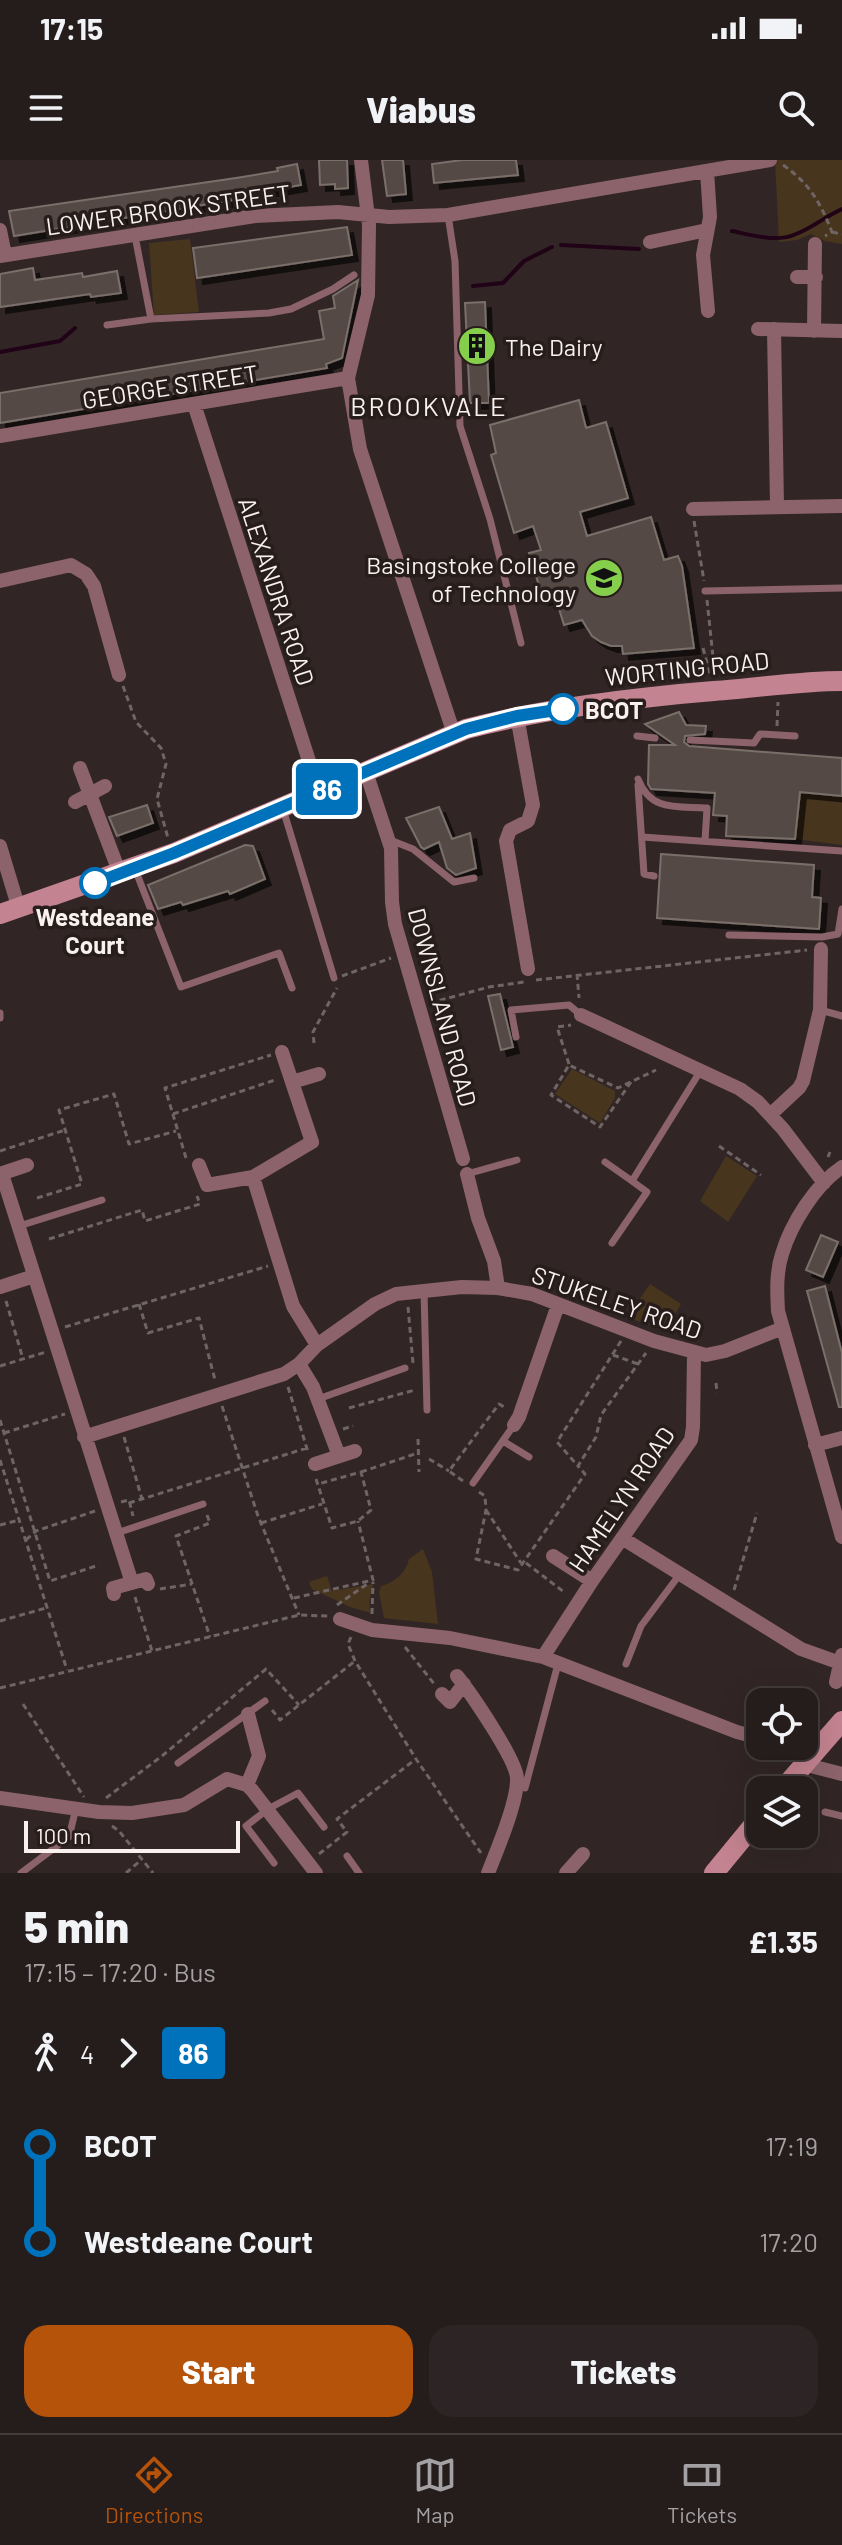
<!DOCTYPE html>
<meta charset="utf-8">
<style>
:root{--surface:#251c1c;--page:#2d2525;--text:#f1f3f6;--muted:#a3a1a3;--line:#423a3b;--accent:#b45309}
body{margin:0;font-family:Barlow,sans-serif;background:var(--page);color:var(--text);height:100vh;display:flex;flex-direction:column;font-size:30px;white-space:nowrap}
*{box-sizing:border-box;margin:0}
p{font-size:26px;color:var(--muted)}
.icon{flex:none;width:44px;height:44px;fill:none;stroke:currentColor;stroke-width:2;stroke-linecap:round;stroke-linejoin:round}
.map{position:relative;height:1713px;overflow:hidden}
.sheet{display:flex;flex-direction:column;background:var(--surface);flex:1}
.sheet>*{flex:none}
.badge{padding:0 16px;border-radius:6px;font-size:28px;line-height:52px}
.fabs{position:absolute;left:746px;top:1528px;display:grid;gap:16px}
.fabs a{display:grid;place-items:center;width:72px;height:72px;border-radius:16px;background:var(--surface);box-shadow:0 8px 32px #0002,0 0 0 2px var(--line);font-size:40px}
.scale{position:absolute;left:24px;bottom:20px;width:216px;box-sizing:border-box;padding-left:8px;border:4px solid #f8f1f0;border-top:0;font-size:22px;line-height:28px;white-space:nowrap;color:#f8f1f0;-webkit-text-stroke:6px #271d1b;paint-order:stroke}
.map>.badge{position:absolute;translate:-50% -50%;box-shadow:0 0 0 4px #fff}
.legs{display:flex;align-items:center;gap:12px;height:88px;padding:0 24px;font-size:26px}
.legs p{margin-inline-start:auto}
.headline{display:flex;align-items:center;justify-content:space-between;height:136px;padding:0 24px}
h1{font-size:44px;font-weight:800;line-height:60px}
.primary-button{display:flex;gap:16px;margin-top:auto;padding:16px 24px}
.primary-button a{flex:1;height:92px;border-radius:24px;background:var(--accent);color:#fff;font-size:32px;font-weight:800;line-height:92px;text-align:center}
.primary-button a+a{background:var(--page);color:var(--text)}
ul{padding:0 24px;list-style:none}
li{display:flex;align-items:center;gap:28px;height:96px;font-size:30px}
li i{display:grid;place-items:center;width:12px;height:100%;margin:0 10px;background:currentColor}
li i::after{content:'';width:20px;height:20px;margin:-10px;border:6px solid;border-radius:50%;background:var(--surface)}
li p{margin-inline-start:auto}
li:first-child i{background:linear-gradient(#0000 50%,currentColor 0)}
li:last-child i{background:linear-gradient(currentColor 50%,#0000 0)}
.status{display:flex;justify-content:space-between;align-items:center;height:56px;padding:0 40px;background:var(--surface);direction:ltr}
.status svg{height:22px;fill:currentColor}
header{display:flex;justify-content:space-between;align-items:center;height:104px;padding:0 24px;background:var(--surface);font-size:36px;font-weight:800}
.menu{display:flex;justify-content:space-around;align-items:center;height:112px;border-top:2px solid var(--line);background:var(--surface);font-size:22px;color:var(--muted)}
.menu a{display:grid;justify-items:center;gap:4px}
.menu .on{color:var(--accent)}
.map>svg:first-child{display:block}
</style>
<div class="status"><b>17:15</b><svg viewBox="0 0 49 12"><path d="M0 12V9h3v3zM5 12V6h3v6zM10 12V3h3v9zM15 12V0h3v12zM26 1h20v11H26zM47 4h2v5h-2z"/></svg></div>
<header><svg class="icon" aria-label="menu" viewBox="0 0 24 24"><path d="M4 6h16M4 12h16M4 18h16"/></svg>Viabus<svg class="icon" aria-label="search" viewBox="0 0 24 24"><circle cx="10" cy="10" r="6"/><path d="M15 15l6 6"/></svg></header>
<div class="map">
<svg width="842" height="1713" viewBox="0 0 842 1713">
<defs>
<filter id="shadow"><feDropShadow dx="6" dy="6" stdDeviation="0" flood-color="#0009"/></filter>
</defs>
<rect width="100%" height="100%" fill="#312625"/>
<path fill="#48351e" d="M775 0H842V84L825 81 811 74 797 80 779 82Z
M190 79 199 152 154 155 149 83Z
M785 631 842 635V685L795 679 796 656Z
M572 909 615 931V938L600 963 555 934Z
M726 996 757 1016 728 1062 700 1041Z
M650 1124 681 1144 665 1171 627 1157Z
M423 1389 432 1412 438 1464 384 1458 379 1432 381 1426C394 1423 406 1413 409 1399Z
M327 1416 332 1431 373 1424 369 1443 371 1453 350 1447 312 1429 309 1422Z"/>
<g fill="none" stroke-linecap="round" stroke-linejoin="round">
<path stroke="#200316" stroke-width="4" d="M732 71C752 75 777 83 796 74 812 68 826 56 842 49
M561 85 639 89
M473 126 503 123 524 101 552 87
M0 192 60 181 75 168"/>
</g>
<path fill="#544a45" stroke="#7a6f69" stroke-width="2" filter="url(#shadow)" d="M319 0H347L348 28 335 29V24L320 25Z
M382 0H403L406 34 387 36Z
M462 0H516L518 15 434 23 432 4Z
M297 4 301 25 239 36 240 39 14 76 9 51 236 18 278 11 277 8Z
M347 67 352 95 197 118 193 88Z
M33 108 35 120 82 113 83 117 117 111 121 133 91 137 90 134 0 147V114Z
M358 120 342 198 326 204 327 208 0 263V233L324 179 319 151 335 148 333 136Z
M485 142 489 243H470L465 143Z
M579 240 586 268 606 262 628 338 580 352 587 376 651 357 664 400 678 396 682 406 694 488 623 494 622 486H611L601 482 592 476 582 460 564 465 555 436 543 439 529 393 541 390 533 366 514 373 491 295 496 293 490 265Z
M679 552 686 565 706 566 705 574 685 576 684 582 689 586 842 598V636L800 632 795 679 726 676 727 656 713 655 715 633 651 629 648 624 649 585H675L645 564Z
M147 645 153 663 117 676 109 657Z
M439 647 452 679 470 673 476 708 456 715 447 708 439 682 424 689 421 687 406 658Z
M245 685 253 686 265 719 230 734 228 731 183 745 181 742 158 749 148 725Z
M661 694 814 705 812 737 821 738 819 769 657 758Z
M500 834 513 887 501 890 488 836Z
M821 1075 838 1082 823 1117 806 1110Z
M825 1126 842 1193V1247H839L807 1131Z"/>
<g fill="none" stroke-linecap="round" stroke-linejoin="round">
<path stroke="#6f6564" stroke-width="3" stroke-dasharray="6 4" stroke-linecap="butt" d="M783 5C810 24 820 42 832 72L825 76
M832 72 842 74
M694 361 704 421
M707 440 715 516
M703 488 710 514
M123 526 136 562 161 588 166 604 157 639 168 678
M777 566 778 542
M577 814 579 838
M342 816 391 798
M536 820 807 790
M430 843 489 827 524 822
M314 883 313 872 337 828
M569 904 557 867 571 865
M631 922 600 967 551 935 569 905 618 928 656 910
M173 954 275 920
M719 986 761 1015
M0 991 65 970
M828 997 830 992
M186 998 165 928 271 895
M37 1038 82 1024 59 950 114 934 129 984 176 971
M49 1079 142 1050 145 1061 200 1044 197 1036
M6 1141 23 1199
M139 1144 148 1173 199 1158 215 1220
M408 1147 413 1203
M65 1167 268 1106
M621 1181 557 1282 578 1306 596 1277 601 1255 646 1193
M613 1195 638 1204
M0 1206 46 1192
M716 1223 717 1233
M288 1227 308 1292
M222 1246 258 1356 299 1455
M349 1248 415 1230
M0 1260 50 1421 99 1405
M343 1269 353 1266
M4 1273 65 1254
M124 1277 142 1339
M418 1279 419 1312
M429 1299 449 1311
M0 1300 67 1510
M361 1312 418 1293
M316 1319 332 1368 358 1361 371 1350 361 1312 318 1324
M463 1321 449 1311 499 1244 506 1248
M479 1332 485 1336 486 1350 476 1399 518 1410 585 1314 578 1306
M121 1342 129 1340 133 1356
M129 1343 307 1288
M486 1350 521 1403
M207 1355 210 1363 176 1376 210 1477
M261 1363 322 1344
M0 1365 19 1360
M26 1380 36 1371 95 1351
M526 1403 564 1432
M160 1429 192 1424
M734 1430 757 1353
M135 1437 152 1491
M294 1438 373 1420 358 1361
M337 1445 370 1422
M372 1454 373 1422
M0 1461 46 1448
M351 1477 348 1484 355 1501 416 1599 481 1693
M405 1487 435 1525
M0 1528 299 1455 328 1456
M23 1544 84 1637
M272 1550 280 1560 355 1501
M106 1638 162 1596 266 1509 299 1545
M112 1666 119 1671 153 1713
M319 1694 347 1672 337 1659 416 1599
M126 1713 141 1700"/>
<path stroke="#8c636b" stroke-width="7" d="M448 55 455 101 460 266 490 359 521 483
M135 76 151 159 269 153 291 149 333 129 354 115
M107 165 151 159
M705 431 842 428
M637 576 655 578
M690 580 754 583 760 574 795 576
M638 619C651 652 676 646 707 648L705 681
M638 625 644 714 654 716
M283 649 334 818
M642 677 842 691
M390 680 413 689 454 722 474 718
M135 709 181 827 279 793 292 828
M729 775 822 777 838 774 842 749
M820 850 842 856
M0 853V858
M516 877 511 850 569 845 581 855
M605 1002 632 1021
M467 1014 517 1000
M19 1066 102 1040
M612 1083 647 1032 632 1021 701 910
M424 1131 427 1250
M318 1239 405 1208
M503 1281 529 1297
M473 1323 514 1265
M117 1373 203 1344
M626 1504 641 1466 680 1414
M178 1603 265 1541
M525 1628 558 1504
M825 1652 842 1656
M347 1696 359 1713
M274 1703 246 1666 268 1649 298 1633 324 1667
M21 1713 69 1677 76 1648"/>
<path stroke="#8c636b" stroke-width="14" d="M361 0 369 65 368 135 348 218 360 289 454 574
M707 11 710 57 703 95 708 151
M0 70 5 95
M650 82 707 70
M0 96 255 56 338 52 389 57 448 55 770 0
M797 117H816
M758 169 842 171
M774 169 777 346
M814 171 815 84
M194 244 319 632
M0 276 348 218
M693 349 842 346
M0 421 71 405 86 414 94 426 119 515
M517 556 533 645 528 661 510 670 506 681 528 809
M80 608 120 714
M366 612 391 688 392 742 395 764 463 999
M75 642 105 626
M0 686 19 749
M581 855 740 929 758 942 783 969 824 1023
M282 892 312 982 253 1017 293 1146 317 1185
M292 922 319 914
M770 955 799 928 803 921 820 850 821 789
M199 1005 207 1025 253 1017
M842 1007C815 1025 791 1064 782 1094 776 1113 777 1132 778 1151L842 1377
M0 1014 27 1005
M2 1014 132 1423
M467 1014 478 1058 494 1101 498 1128
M0 1127 34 1116
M299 1204 313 1227 339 1296
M514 1265 519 1257 558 1145
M84 1277 284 1214 299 1204 317 1185 375 1144 396 1134 424 1131 462 1127 498 1128 532 1134 654 1181 706 1195 725 1191 783 1168
M815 1285 842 1278
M315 1304 355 1291
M622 1378 801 1489 840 1503
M553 1396 592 1421
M114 1434 113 1428 146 1419 148 1424
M340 1459 372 1470 450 1478 543 1497 737 1572 760 1578
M543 1497 592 1421 691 1280 693 1267 694 1193
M457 1516C470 1532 516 1599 517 1618 518 1641 497 1690 488 1713
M836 1522 842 1495
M442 1534 450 1542 464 1524
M793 1586 815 1591
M803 1604 842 1614
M247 1625 259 1596 248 1554
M0 1638 99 1652 132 1653 184 1645 227 1619 247 1625 252 1630 316 1713
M566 1713 583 1694"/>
<path stroke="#c48390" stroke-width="20" d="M0 754 174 693 466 569C547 548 631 538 714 531 757 528 799 521 842 521
M782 1630 842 1561
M714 1713 760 1657"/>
</g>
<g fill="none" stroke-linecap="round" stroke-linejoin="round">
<g stroke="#fff" stroke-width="18">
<path id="line-1" d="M95 723 174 693 466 569 517 556 563 549"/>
</g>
<use href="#line-1" stroke="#0072bc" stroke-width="12"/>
</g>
<defs>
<g id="building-disc" transform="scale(2)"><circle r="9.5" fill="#85cf4d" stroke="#271d1b"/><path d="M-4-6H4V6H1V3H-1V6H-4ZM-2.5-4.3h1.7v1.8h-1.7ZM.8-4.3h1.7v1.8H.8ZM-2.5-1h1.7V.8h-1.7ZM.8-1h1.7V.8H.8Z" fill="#111"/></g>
<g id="university-disc" transform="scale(2)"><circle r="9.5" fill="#85cf4d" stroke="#271d1b"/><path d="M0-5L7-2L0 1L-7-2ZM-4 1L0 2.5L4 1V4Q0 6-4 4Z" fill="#111"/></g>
</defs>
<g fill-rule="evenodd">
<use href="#building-disc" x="477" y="186"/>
<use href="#university-disc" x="604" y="418"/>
</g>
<g fill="#fff" stroke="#0072bc" stroke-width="4">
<circle cx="563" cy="549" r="14"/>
<circle cx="95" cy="723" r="14"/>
</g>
<g text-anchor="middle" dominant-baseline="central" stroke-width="7" stroke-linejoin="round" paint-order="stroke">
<g font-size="24" fill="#f8f1f0" stroke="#271d1b">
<text transform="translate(168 49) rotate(-8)">LOWER BROOK STREET</text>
<text transform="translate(170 226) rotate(-9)">GEORGE STREET</text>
<text transform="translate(277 431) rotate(72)">ALEXANDRA ROAD</text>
<text transform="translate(687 508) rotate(-6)">WORTING ROAD</text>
<text transform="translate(443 847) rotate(75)">DOWNSLAND ROAD</text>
<text transform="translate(617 1142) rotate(19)">STUKELEY ROAD</text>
<text transform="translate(621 1339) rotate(-56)">HAMELYN ROAD</text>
</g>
<g font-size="24" fill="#f8f1f0" stroke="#271d1b" text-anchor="start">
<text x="505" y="186">The Dairy</text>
<text x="576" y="404" text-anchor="end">Basingstoke College<tspan x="576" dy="28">of Technology</tspan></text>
</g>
<g font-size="24" font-weight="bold" fill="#f8f1f0" stroke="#271d1b" text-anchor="start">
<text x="585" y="549">BCOT</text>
<text x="95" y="756" text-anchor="middle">Westdeane<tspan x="95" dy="28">Court</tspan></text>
</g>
<g font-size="26" letter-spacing="2" fill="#f8f1f0" stroke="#271d1b">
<text x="429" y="245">BROOKVALE</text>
</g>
</g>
</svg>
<div class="fabs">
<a><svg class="icon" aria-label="locate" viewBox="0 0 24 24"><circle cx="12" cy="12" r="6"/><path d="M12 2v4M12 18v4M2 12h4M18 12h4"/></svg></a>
<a><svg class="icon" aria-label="layers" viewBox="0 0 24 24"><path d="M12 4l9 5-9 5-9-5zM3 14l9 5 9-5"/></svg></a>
</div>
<div class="scale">100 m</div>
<b class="badge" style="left:327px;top:629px;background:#0072bc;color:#fff">86</b>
</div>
<section class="sheet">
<div class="headline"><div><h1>5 min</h1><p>17:15 – 17:20 · Bus</p></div><b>£1.35</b></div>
<div class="legs"><svg class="icon" aria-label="walk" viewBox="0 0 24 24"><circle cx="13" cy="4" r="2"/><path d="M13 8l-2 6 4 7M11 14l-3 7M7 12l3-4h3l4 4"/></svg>4<svg class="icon" aria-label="forward" viewBox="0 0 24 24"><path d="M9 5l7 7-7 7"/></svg><b class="badge" style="background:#0072bc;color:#fff">86</b></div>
<ul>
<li><i style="color:#0072bc"></i><b>BCOT</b><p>17:19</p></li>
<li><i style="color:#0072bc"></i><b>Westdeane Court</b><p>17:20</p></li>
</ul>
<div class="primary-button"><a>Start</a><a>Tickets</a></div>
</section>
<nav class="menu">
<a class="on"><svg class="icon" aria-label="directions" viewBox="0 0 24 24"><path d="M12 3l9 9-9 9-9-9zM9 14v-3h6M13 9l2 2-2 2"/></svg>Directions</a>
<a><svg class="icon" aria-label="map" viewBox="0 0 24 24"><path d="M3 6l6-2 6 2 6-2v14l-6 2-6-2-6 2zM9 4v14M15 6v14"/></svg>Map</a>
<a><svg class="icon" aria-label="tickets" viewBox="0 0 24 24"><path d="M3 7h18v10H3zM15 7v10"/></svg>Tickets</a>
</nav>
